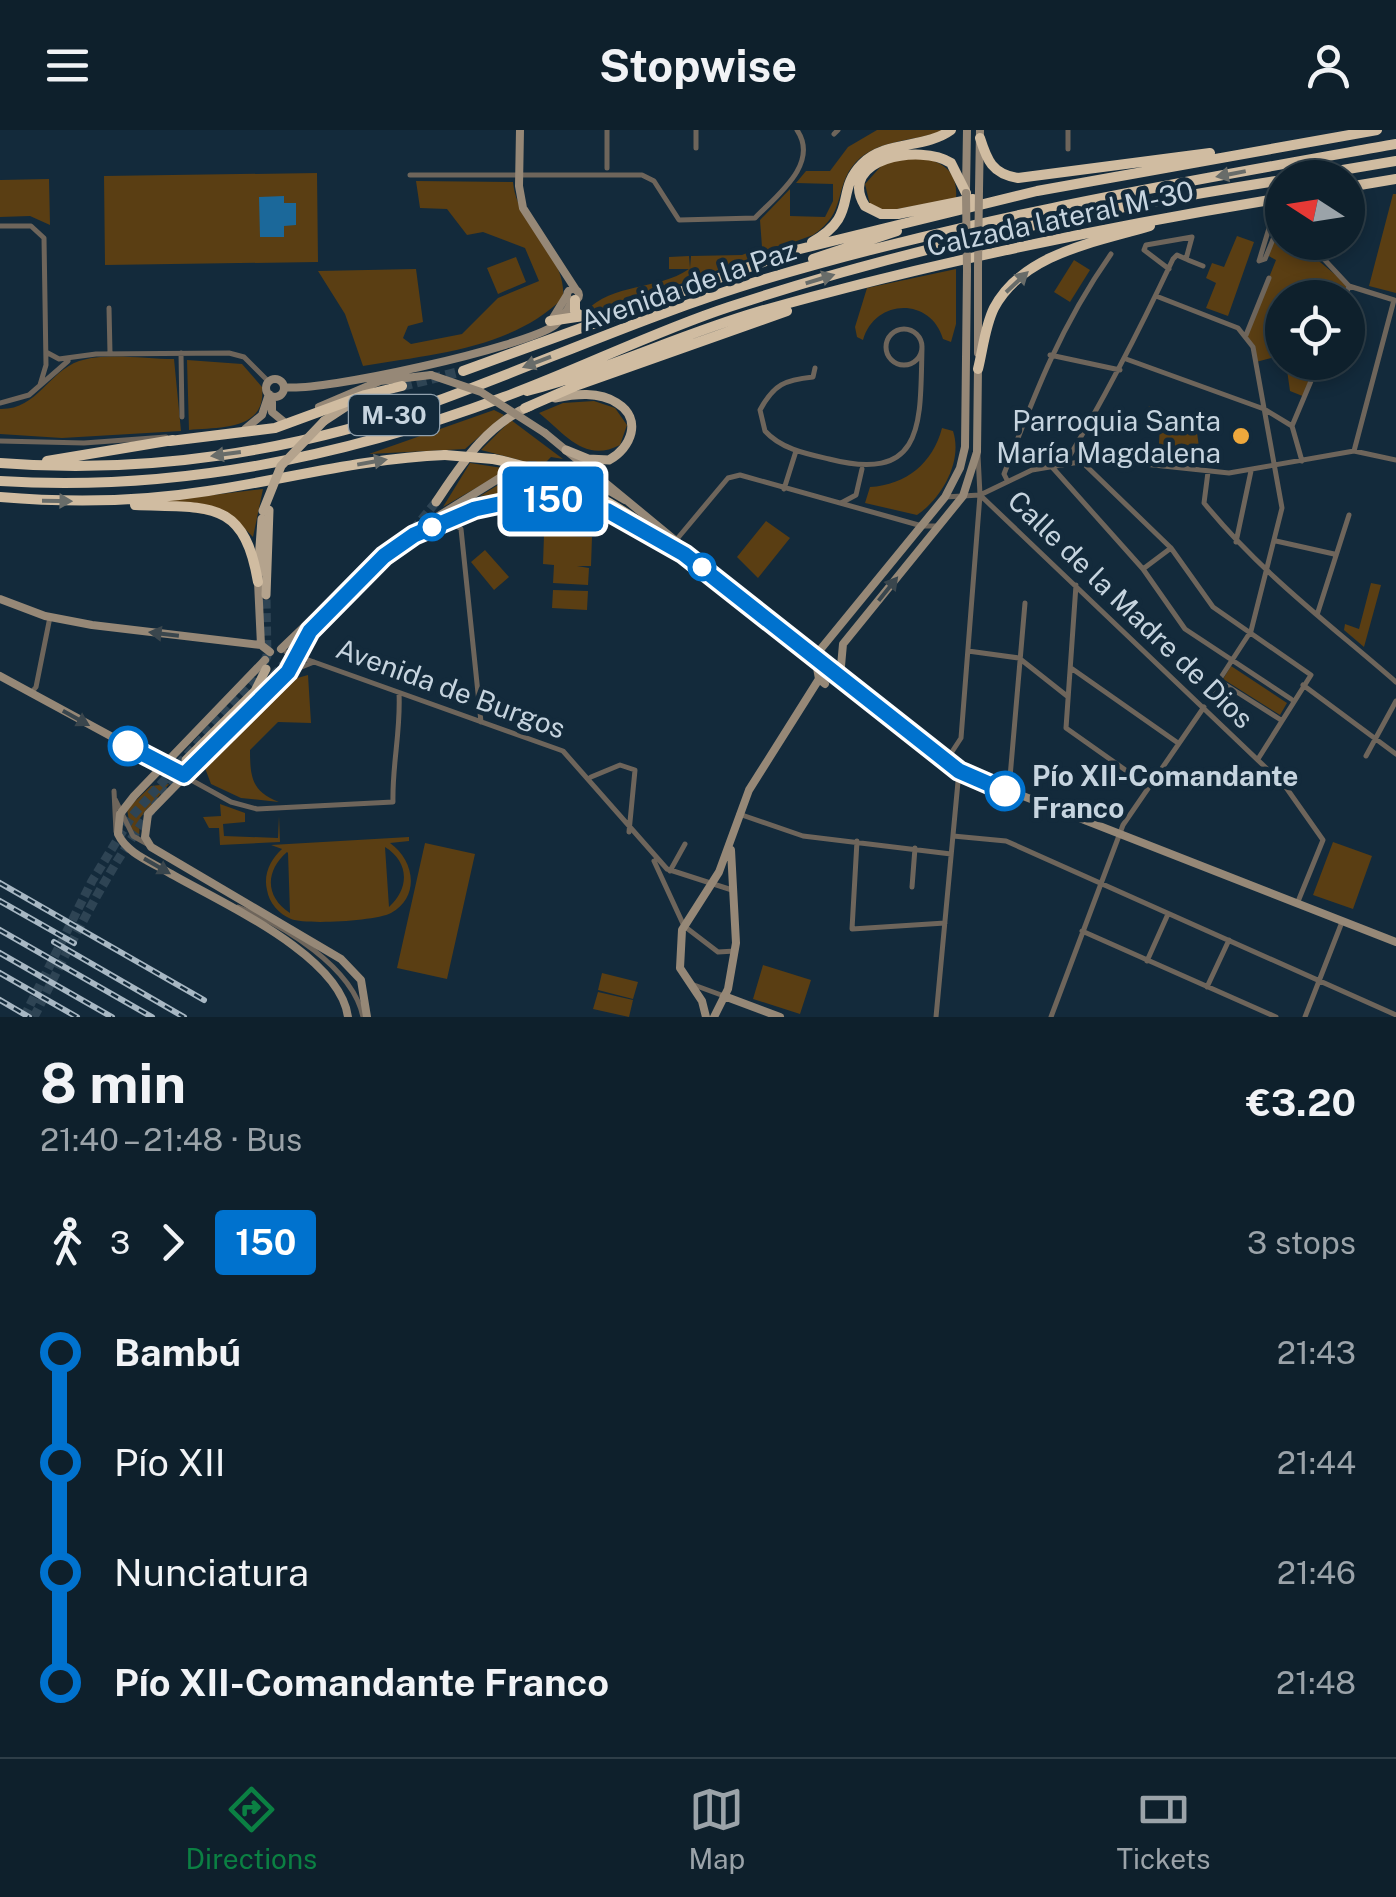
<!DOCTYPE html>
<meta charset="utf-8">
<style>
:root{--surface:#0e202c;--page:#1c2d38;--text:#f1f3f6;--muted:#9ba3a9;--line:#2e3e48;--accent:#0b8043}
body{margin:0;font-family:"Public Sans",sans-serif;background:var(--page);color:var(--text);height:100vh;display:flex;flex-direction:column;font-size:38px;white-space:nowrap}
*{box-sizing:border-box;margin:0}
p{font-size:32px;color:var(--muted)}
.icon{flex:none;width:55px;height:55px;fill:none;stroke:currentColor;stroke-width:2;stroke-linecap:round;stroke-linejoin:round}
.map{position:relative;height:887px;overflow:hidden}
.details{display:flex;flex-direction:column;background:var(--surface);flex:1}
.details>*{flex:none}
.badge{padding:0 20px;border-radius:8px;font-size:35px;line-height:65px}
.needle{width:65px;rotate:282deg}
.controls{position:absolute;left:1265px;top:30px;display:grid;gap:20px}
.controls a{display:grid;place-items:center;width:100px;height:100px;border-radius:50%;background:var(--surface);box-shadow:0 5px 15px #0003,0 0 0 2px var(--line);font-size:50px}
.map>.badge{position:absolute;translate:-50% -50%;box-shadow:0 0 0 5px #fff}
.legs{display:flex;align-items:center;gap:15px;height:110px;padding:0 40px;font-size:32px}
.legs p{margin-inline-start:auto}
.headline{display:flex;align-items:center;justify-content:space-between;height:170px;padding:0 40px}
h1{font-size:55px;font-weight:700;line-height:75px}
ul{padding:0 40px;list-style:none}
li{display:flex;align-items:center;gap:35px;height:110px;font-size:38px}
li i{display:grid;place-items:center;width:15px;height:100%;margin:0 12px;background:currentColor}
li i::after{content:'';width:25px;height:25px;margin:-12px;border:8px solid;border-radius:50%;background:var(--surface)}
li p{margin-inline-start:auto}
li:first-child i{background:linear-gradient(#0000 50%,currentColor 0)}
li:last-child i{background:linear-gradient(currentColor 50%,#0000 0)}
header{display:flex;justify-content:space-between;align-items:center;height:130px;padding:0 40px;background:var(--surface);font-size:45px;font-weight:700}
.dock{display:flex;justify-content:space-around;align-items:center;height:140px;border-top:2px solid var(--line);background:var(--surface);font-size:28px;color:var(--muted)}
.dock a{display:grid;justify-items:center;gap:5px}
.dock .active{color:var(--accent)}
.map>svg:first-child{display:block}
</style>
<header><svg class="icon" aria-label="menu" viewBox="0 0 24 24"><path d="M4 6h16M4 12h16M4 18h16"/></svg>Stopwise<svg class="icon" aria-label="person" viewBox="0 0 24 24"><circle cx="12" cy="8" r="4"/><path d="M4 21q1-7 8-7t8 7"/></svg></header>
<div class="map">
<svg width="1396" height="887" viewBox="0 0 1396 887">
<rect width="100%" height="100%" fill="#132a3b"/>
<path fill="#5a3e13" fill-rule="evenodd" d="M877 0H945C916 12 879 8 856 32 833 57 848 82 813 105L615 178 585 182C613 152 657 161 689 139H669V127L689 126 690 138 691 126 742 125 762 117 760 90 790 59V86L825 87 833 71V54L796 53 806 41H830L848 17Z
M902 27C931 27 959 33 956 68L887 81 870 75 865 54 883 34Z
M317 43 318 132 105 135 104 46Z
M49 49 50 95 30 86 0 87V50Z
M416 51 513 52C517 97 567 124 563 168 511 219 433 224 363 236L345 184 318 141 416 139 423 192 408 196 403 208 411 214 462 204 498 168 539 151 525 118 483 102 467 105 447 79 420 78Z
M1393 64H1396V163L1369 156Z
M1278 97 1282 112 1297 113 1349 156 1345 167 1282 168V225L1256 232 1246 205 1276 130 1267 125Z
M1237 106 1254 112 1228 186 1206 178 1216 153 1206 148 1212 133 1224 137Z
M516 127 526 152 498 164 487 138Z
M1074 130 1090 140 1070 172 1054 162Z
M956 139V194L951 212 943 209C931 167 875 168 863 210L857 207 855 197 867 158Z
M174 229 181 301 62 308 0 304V279C37 280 48 242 79 231 105 222 146 229 174 229Z
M187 230 242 234 262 257C267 301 219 297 189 300Z
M1286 233H1319L1305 267 1290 261Z
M594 271 615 278 627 295 620 315C585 333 566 305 539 283L563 273Z
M1149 276 1196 295 1201 332 1158 329 1160 296 1145 287Z
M494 280 504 285 465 319 369 324Z
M511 290 563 329 551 327 542 336 481 320Z
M942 298 953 301C963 331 942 368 917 385L865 373 870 357C906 355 933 333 942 298Z
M470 333 509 339 443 377Z
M523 340 605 373 551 360 480 366Z
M263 359 253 407 236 390 146 373Z
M766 391 790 408 758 448 737 427Z
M544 405 592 407 591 436H577L589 438 588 455 553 453 554 435 543 434Z
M485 420 509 447 494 460 471 432Z
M1371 453 1381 455 1364 517 1344 500 1345 494 1359 499Z
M553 460 588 461 587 480 552 478Z
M1231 536 1287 573 1280 585 1223 549Z
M308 545 311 593 278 592 250 620C250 647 252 662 279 672L241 668 211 654 205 638 294 549Z
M169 654 140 688 139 708 130 697 127 679 151 656Z
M220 674 245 683V692L223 694 224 706 278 708 279 686 280 712 220 715 219 698H209L203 687 221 686Z
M409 707V711L390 713C414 730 421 766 391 783 376 791 306 795 291 789 279 784 269 773 267 760 263 744 271 729 282 719L271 715ZM385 717C409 732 410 758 389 777ZM287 722 288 723 290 783C265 767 265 741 287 722Z
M1333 712 1372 726 1353 779 1313 765Z
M425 713 475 724 447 849 397 838Z
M763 835 811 850 800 884 753 869Z
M602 843 638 852 633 869 598 860Z
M598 862 633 870 629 887 593 879Z"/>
<path fill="#1b689a" d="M284 66V73H296V95L284 96V107H260L259 67Z"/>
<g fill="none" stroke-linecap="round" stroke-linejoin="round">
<path stroke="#2e4454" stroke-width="8" stroke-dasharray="8 4" stroke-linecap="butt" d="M506 344 530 335 553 336"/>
<path stroke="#2e4454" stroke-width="9" stroke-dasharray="9 4.5" stroke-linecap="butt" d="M413 400 436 372
M254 566 298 519
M24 887 92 751 132 686 255 550 267 526 266 465
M34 887C85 786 126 699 205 616"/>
<path stroke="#2e4454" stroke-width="10" stroke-dasharray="10 5" stroke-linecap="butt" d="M402 256 463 241"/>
<path stroke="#6e655b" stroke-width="5" d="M696 0V18
M834 4 838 0
M1068 19V0
M607 38V0
M410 45H642L654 51 679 90 755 88C776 66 820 34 797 0
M0 96H31L44 108 46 235 40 255
M1278 97 1265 129 1259 131 1270 95 1282 98
M1308 112 1349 156 1394 170
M1188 130 1203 136
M1156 166 1238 198 1253 217 1282 378 1251 501 1212 561
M1345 168 1349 156
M109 178 110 223
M886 217a18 18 0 1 1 36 0a18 18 0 1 1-36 0Z
M1246 205 1269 148
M46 222 59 229 96 224 229 223 244 227 269 252
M181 223 182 287
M1050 225 1120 240
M1126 229 1264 279 1292 296
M815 238 813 247C785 250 774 254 760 280L765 301C781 319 807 324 829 329 926 354 920 291 922 218
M0 273 29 265 68 231
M0 311 84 313 166 307
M1354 321 1394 170
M1081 331 1171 418 1213 477 1311 545 1258 629
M1302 331 1292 296 1319 232
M1066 332C1106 266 1140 199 1173 129L1177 125 1186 129 1192 107 1146 115 1144 120 1169 139
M1052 337 1143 439 1185 499 1291 569
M1208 342 1204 373C1263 445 1327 492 1396 552
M1007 350 1004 344C1035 263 1061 195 1111 124
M784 359 796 321
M980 365 1285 656 1323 710 1297 774
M945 367 980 365 1032 340 1097 329 1229 343 1354 321 1396 330
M841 373 856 365 862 339
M451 391 461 399 481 592
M677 409 728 348 740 345 922 396H936
M1276 411 1334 424
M1236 412 1251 341
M1143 439 1171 418
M1076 455 1066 598 1148 656
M1317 485 1349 385
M968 521 1019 528
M286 522 563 621 667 739 732 760
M1019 528 1067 566
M1071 538 1178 613
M289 542 314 532
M1218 550 1281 590
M1303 555 1396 624
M31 563 36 557 50 487
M1366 626 1396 571
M946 631 961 608 980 365 978 325
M164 635 231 672 257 679 393 672C392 634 401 601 399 563
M591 647 620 635 635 640 629 702
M1009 659 1025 473
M114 661 116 702
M115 669 133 706 149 715
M739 684 803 706 951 724
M953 706 1006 711 1396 885
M857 711 852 799 945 793
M654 731 684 796 718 822 735 821
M670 741 685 714
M912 757 915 718
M238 777C283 795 353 837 363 887
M1082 801 1276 887
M1147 831 1168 784
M694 855 724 866
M1207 857 1229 810
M936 887 959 641
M1051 887 1123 695 1204 577
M1305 887 1342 792"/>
<path stroke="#968877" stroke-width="8" d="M520 0 519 56 523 78 576 160
M966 60 967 0
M979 60 980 0
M567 165a6 6 0 1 1 12 0a6 6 0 1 1-12 0Z
M551 191 567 165
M978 223V138
M266 258a9 9 0 1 1 18 0a9 9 0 1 1-18 0Z
M284 257C319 263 526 217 555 195 563 189 568 179 573 170
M272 272V282L283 291
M319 277 380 251 431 245
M245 299 262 285 269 264
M545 303 699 430
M553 336 579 343 625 370
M387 418 506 344
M682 423 711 443
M709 440 959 641 1396 812
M258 452 261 515
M351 459C425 385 537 336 635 395
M0 469 45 486 92 495 261 515 270 522
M281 519 351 452
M815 526 945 367 960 338 965 317 967 140
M815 526 819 549 825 554
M265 530 134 666 120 684 118 704C127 723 149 731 166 741 217 771 340 824 348 887
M0 546 164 635
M840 547 843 514 963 366 977 322 978 237
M270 558 288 542 307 505
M261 568 148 684 145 707 151 717 341 829 361 850 367 887
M724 866 780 887
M706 887 702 871 680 838 682 800 719 742 749 660 819 549
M714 887 728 859 736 813 731 720"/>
<path stroke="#b4a38d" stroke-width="9" d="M555 268C575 264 599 261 617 273 643 289 631 318 609 330L588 329 566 320
M324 291 350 274
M436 372C461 335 487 293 531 276
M258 444 262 389
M266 465 269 380
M306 507 384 434
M186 630 255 561 266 539
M202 635 257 580 273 555"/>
<path stroke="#d0bca1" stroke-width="10" d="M980 8C987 30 992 44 1018 48L1210 23
M1295 48 1396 31
M1348 57 1396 49
M966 63 951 33C921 13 836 29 865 76L881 84H898L973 69
M812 112C860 85 834 62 862 34 886 10 925 19 951 0
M813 129 897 101
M575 170V182L580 185
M550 191 610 182
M978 239C983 219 985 196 994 178 1023 123 1097 112 1150 96
M463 241 796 120 1037 61 1377 0
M527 261C605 241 679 205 757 182 929 133 1105 97 1282 68
M525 278 578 255 787 181
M170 311 275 298 365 265 402 256
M493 329C568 343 623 378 683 423
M47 331 173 310
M0 333C146 345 299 321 437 271 546 231 652 183 762 150 969 88 1183 52 1396 14
M0 351C172 362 344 327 504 267 580 239 653 202 729 177 909 117 1096 79 1282 50
M0 367C70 373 139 372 208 361 287 349 365 328 445 325
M135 375C208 378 244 368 258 452"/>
<g stroke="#a7b7c3" stroke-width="6">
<path id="rail" d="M0 753 204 870
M0 771 74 813
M0 800 152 887
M54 812 184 887
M0 823 112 887
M0 843 77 887
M0 870 29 887"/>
</g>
<use href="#rail" stroke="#132a3b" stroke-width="2.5" stroke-dasharray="8" stroke-linecap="butt"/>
<path stroke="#968877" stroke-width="8" d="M966 63 967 140
M978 138 979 60
M431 245 481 262 545 303"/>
<path stroke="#b4a38d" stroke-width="9" d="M263 381 281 336 324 291"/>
<path stroke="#d0bca1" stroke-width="10" d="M445 325 493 329"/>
</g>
<defs><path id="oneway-solid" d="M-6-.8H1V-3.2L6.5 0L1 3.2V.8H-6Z" transform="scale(2.5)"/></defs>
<g fill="#686c69">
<use href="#oneway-solid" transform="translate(1231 44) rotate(169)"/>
<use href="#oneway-solid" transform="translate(820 149) rotate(-17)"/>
<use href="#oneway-solid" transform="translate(1017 152) rotate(-43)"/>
<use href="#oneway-solid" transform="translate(537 232) rotate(159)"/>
<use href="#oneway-solid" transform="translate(226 324) rotate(172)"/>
<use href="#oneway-solid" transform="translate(372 332) rotate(-10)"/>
<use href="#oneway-solid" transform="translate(57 371) rotate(1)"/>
</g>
<g fill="#3a464d">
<use href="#oneway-solid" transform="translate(888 459) rotate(-51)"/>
<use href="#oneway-solid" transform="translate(164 504) rotate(-173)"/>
<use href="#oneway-solid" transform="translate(76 588) rotate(29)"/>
<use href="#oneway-solid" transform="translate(157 736) rotate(30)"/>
</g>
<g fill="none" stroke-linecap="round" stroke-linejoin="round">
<g stroke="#fff" stroke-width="22">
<path id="line-1" d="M128 616 184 645 288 542 310 501 384 426 414 405 475 379 532 367 608 381 684 424 959 641 1005 661"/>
</g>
<use href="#line-1" stroke="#0072ce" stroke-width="15"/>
</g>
<circle fill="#eea83c" stroke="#132a3b" stroke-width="4" cx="1241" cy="306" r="10"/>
<g fill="#fff" stroke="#0072ce" stroke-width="5">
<circle cx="432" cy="397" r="12"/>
<circle cx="702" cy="437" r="12"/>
<circle cx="128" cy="616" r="18"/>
<circle cx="1005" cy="661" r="18"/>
</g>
<g text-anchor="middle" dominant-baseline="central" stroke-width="9" stroke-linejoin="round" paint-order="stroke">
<rect fill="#132a3b" stroke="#90a1ae" stroke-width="2.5" x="349" y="265" width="90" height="40" rx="8"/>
<g font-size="25" font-weight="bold" fill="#c6d4df">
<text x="394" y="285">M-30</text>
</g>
<g font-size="28" fill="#c6d4df" stroke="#132a3b">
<text transform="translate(1060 88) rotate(-12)">Calzada lateral M-30</text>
<text transform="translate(688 155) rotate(-19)">Avenida de la Paz</text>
<text transform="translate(1131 479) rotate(44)">Calle de la Madre de Dios</text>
<text transform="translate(451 558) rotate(20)">Avenida de Burgos</text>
</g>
<g font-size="28" fill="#c6d4df" stroke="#132a3b" text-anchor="end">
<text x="1221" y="290">Parroquia Santa<tspan x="1221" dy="32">María Magdalena</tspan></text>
</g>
<g font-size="28" font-weight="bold" fill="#c6d4df" stroke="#132a3b" text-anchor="start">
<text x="1032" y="645">Pío XII-Comandante<tspan x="1032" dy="32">Franco</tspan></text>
</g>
</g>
</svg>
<div class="controls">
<a><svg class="needle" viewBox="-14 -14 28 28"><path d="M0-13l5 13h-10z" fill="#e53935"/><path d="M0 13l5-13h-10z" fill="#9ba3a9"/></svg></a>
<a><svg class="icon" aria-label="locate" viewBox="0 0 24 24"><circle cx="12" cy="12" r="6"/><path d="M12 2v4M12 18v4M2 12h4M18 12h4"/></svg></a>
</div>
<b class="badge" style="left:553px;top:369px;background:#0072ce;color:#fff">150</b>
</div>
<section class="details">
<div class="headline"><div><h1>8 min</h1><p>21:40 – 21:48 · Bus</p></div><b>€3.20</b></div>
<div class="legs"><svg class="icon" aria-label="walk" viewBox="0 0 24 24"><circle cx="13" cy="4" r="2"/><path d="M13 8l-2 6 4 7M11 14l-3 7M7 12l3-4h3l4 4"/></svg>3<svg class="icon" aria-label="forward" viewBox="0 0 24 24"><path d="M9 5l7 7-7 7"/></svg><b class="badge" style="background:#0072ce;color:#fff">150</b><p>3 stops</p></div>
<ul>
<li><i style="color:#0072ce"></i><b>Bambú</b><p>21:43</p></li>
<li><i style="color:#0072ce"></i><span>Pío XII</span><p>21:44</p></li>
<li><i style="color:#0072ce"></i><span>Nunciatura</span><p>21:46</p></li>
<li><i style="color:#0072ce"></i><b>Pío XII-Comandante Franco</b><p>21:48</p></li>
</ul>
</section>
<nav class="dock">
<a class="active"><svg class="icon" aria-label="directions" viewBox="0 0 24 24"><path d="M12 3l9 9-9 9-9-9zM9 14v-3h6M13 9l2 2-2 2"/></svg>Directions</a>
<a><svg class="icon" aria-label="map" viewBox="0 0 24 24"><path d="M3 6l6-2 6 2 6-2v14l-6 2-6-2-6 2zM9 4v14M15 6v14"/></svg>Map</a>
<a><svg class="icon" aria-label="tickets" viewBox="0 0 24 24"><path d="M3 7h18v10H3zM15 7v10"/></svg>Tickets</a>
</nav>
